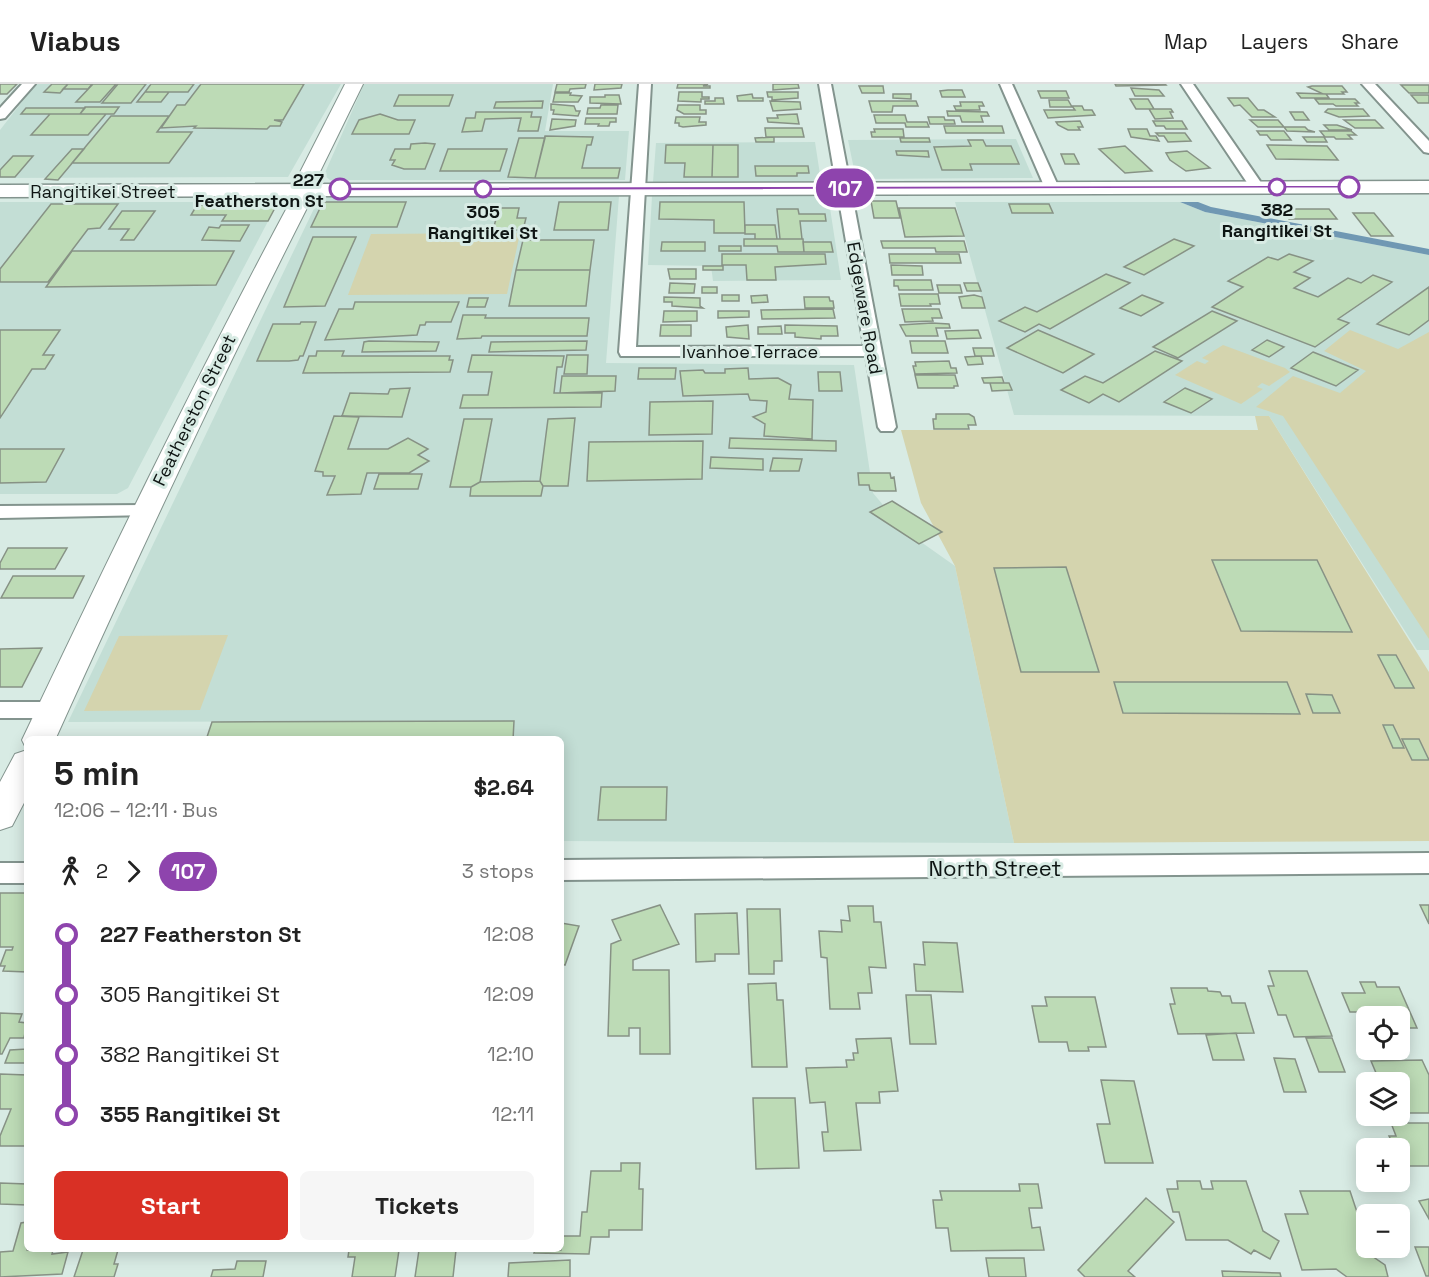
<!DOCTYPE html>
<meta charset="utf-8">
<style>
:root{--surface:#fff;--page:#f6f6f6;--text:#222;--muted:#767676;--line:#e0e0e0;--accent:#d93025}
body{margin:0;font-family:"Space Grotesk",sans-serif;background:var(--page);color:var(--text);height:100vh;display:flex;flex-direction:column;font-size:22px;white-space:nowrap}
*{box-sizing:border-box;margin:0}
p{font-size:20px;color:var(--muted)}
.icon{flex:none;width:33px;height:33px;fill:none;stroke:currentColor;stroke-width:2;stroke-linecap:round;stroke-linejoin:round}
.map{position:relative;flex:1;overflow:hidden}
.sheet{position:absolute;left:24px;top:652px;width:540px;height:516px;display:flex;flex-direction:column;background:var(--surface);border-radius:9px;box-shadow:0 3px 15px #0003}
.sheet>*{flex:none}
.badge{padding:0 12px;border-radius:20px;font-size:21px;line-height:39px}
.buttons{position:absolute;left:1356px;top:922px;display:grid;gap:12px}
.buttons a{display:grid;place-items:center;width:54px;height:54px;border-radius:9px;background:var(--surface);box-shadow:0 3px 15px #0003;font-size:30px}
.map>.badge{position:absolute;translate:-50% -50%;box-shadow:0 0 0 3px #fff}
.legs{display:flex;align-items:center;gap:9px;height:66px;padding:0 30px;font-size:20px}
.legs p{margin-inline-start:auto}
.overview{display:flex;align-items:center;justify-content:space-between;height:102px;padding:0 30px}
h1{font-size:33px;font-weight:800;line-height:45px}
.primary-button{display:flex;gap:12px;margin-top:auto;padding:12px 30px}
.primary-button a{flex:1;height:69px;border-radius:9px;background:var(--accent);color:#fff;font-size:24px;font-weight:800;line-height:69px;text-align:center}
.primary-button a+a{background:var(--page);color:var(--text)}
ul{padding:0 30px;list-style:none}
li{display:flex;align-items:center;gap:21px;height:60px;font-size:22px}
li i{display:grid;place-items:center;width:9px;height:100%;margin:0 8px;background:currentColor}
li i::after{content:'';width:15px;height:15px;margin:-8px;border:4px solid;border-radius:50%;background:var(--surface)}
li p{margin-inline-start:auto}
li:first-child i{background:linear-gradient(#0000 50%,currentColor 0)}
li:last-child i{background:linear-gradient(currentColor 50%,#0000 0)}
header{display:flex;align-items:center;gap:36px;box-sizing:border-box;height:84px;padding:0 30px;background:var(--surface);border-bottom:2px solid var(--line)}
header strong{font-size:28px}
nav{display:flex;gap:33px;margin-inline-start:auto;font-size:21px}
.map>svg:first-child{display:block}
</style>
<header>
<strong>Viabus</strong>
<nav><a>Map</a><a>Layers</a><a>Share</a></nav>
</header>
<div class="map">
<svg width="1429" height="1193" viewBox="0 0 1429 1193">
<rect width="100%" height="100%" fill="#d8ebe4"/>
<path fill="#c3ded5" d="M36 0H341L288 93 0 94V46Z
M364 0H553L545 47H629L625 96H330L324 91Z
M1016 55 1033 94 856 95 848 56Z
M815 58 821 97 653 98 656 59Z
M321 110 619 112 606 279 854 281 873 409 904 446 955 482 1014 759 561 757V656L513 655 514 637 68 638Z
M828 111 841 196 713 197 711 182 648 181 652 112Z
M0 118H264L276 122 128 404 117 410H0Z
M955 118H1180L1205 128 1429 171V566H1417L1269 332 1014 331Z"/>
<path fill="#d4d4ae" d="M520 149 507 210 348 211 371 150Z
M1350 246 1398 265 1429 248V555L1283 332 1256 323 1293 292 1340 309 1366 287 1324 267Z
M1223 261 1285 284 1290 288 1269 302 1262 299 1257 303 1263 305 1241 320 1175 291 1197 277 1205 280 1209 277 1202 274Z
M1255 332H1269L1429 588V757L1014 759 955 482 921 419 901 346H1258Z
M228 551 200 626 84 627 119 552Z"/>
<path fill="#7098b3" d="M1180 118H1198L1211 123 1429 165V171L1205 128Z"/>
<path fill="#bddbb6" stroke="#879285" stroke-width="1.5" d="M0 0H17L7 10H0Z
M52 0H68L60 9 44 8Z
M68 0H92L88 5H63Z
M93 0H116L100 18H76Z
M118 0H146L131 19H102Z
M151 0H194L188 8H145Z
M201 0H304L283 36H274L282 38 280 42H270L267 45 194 44 196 42 161 44 177 21H185Z
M557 0H586L585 4 570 5 569 8H555Z
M595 0H622L621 4 594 6Z
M678 0H708L703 2H710V4H677Z
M773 0H798L799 4 773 6Z
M1115 0H1165L1166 1 1116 2Z
M1401 1H1429V9H1409Z
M859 2H883L884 9H862Z
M1312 2H1342L1347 8H1342L1344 10H1323L1308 3Z
M1131 4 1159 6 1164 12H1135Z
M948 6H962L965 13H942L940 7Z
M1038 7H1066L1069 14H1041Z
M145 8H169L161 18H137Z
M679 8H702V13H709V15H701V18L678 17Z
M767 8H798V14L772 16V13H768Z
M555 9H571L570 11 582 12 578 18H553Z
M1297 9 1326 10 1329 14H1301Z
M752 10 753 14H763V17H738L737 12Z
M893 10H911V15L893 14Z
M399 11H453L449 22H394Z
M605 11H619L621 20 590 19V13H605Z
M1411 11H1429V19H1418Z
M715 14H723L724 20H705V17H715Z
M1228 14H1248L1258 26H1264L1275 33H1252L1240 21 1234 22Z
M1130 15H1148L1154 25H1136Z
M1315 15H1355L1359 19H1355L1358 22H1336L1333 20H1319Z
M1049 16H1068L1072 23H1050Z
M543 17 542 24H494L496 18Z
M770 17 800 18 801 25 773 27Z
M869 17H916L918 22H893L892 28H872Z
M960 18H982L984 22H979L980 26H956L954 22H961Z
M551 20 574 22 576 27H580L578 32 553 30 554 26H551Z
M601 21H618L617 30H587L588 24H600Z
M678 21H700V26H706V30H684L677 26Z
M1072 22H1082L1084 26H1092L1095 31 1048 34 1044 26H1075Z
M85 23H119L114 30H80Z
M26 24H85L80 30H21Z
M1149 25H1171L1173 28H1170L1173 34 1155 35Z
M1328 25H1363L1369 32 1339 33 1325 28Z
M947 27 987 28 989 32H981L983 38H962L960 32H948Z
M476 28H532L531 33H541L538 47H518L521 34 485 35 482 47 462 48 466 34H475Z
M1290 28H1303L1309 36H1295Z
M50 30H106L88 51H31Z
M380 30 398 36H415L409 50H352L359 36Z
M797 30 799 40 768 38 767 34H778L777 31Z
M874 31H905L907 38H927L929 43H906L905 39H876Z
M111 32H169L157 48H192L169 79H72Z
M676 33H700L699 38H706V41L683 43 679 42V39H675Z
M928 33H944L945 36H954L955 40H930Z
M586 34H616V38H610L609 42H598L599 40H585Z
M552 35 576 36 575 42 550 46Z
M1250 36H1278L1284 43H1258Z
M1344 36H1375L1383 44H1355Z
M1080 37 1083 43H1078L1080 46H1068L1058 41 1056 38Z
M1153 37H1182L1187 45H1166L1164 42H1156Z
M1324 41H1337L1352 46H1329Z
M944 42H1002L1004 49H946Z
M1284 43H1305L1308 46 1315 48 1287 47Z
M765 44H802L804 53H766Z
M874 45H903L904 53H872L871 48H875Z
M1128 45H1147L1150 52H1156L1159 57 1131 53Z
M1257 47H1284L1291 56H1271L1267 51H1260Z
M1320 47H1351L1356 51H1348L1352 55H1336L1334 53H1325Z
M1156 49H1185L1191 57 1168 58 1164 52H1159Z
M545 52 593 53 591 61H587L582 84H620L618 94H535Z
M774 53V58H756L755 54Z
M1303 53H1324L1327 58H1307Z
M519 54H545L535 94 508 93Z
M900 54H929L930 58H901Z
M968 56H983L986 62H1011L1019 80H970L972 86H942L934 63 971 62Z
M425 59 435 60 425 85H404L392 81 395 76H390L395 65H410L411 60Z
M666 61H713L712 93H684L685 79H665Z
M713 61H738V93H712Z
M1267 61 1327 62 1338 76 1276 75Z
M1125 62 1152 87 1125 89 1099 65Z
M72 65H84L58 96 45 95Z
M448 65H507L500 87H440Z
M896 67H928L929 73 897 71Z
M1187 67 1210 84 1186 87 1170 76 1166 69Z
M1061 70H1074L1079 80H1065Z
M13 72H33L15 93H0V86Z
M755 82H808L809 89H797V92H756Z
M871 117H896L900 134H874Z
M229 118H264L276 122 268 137H222L226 131H191L197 121H227Z
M323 118H406L397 143H311Z
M559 118H611L608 146H554Z
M660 118H744L745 149H714V136L659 135Z
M51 120H118L100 144 88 145 48 198H0V185Z
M1009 120H1049L1053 129H1012Z
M499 124H519L517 134H526L523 146H493Z
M899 124H955L964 152 905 153Z
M777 125H798L799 130H825L826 137H800L802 155H780Z
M1282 125H1329L1337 135H1289Z
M122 127H155L134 156H121L129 145H109Z
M1353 129H1374L1393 152H1371Z
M221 141H249L240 157 202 156 209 143 219 144Z
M745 141H775L777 155H755V150H745Z
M525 146H535L534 155H523Z
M313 153H356L325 222 284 223Z
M744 155H803L804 168H778L777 162H744Z
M1174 155 1194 162 1144 191 1124 183Z
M523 156H594L590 186H516Z
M881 157H964L967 168H936L935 164H883Z
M662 158H705V167H661Z
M803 158H831L833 168H804Z
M719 162H741V167H719Z
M72 167H234L216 201 46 203Z
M722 170H825L826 180 775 183 776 196H747L746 181H722Z
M889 170H959L961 179H890Z
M1289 170 1313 177 1294 188 1310 194 1294 204 1318 213 1348 194 1361 199 1373 191 1392 198 1338 235 1349 239 1315 263 1212 223 1243 203 1228 197 1268 173 1278 176Z
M891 181 922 182 923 191H892Z
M703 182H723V186H703Z
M668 185H696V195H670Z
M516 186H590L586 222H509Z
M1106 190 1130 199 1050 245 1039 240 1025 248 999 237 1025 223 1037 228Z
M894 196H931L933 206H899L898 202H894Z
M670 199 695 200 694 209H669Z
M964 199H978L981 207H967Z
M937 201H960L962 209H939Z
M702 203H717V209H702Z
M1429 203V236L1409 251 1377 240Z
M899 210H938L940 220H930L931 222H901Z
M722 211H739V217H722Z
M767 211 768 218 752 219 751 212Z
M974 211 982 213 985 224H962L959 213Z
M1142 211 1163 219 1141 232 1120 224Z
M664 213 700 214V222L703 224 672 222V218H664Z
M804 213H829L830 217H833L834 224H805Z
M469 214H488L485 223H467Z
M355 218H459L451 238H426L425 241H420L417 251 325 256 339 225H353Z
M833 225 835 234 762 235 761 226Z
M902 225H939L942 234H932L933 237 905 238Z
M664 227H697V237L663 238Z
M718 227H749V233L718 234Z
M1212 227 1237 237 1178 274 1153 263Z
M463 231H486L485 234H589L587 252H482L481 254 457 255Z
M301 238H316L303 272H300L298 276 289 277H257L273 240H300Z
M932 239 949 240 950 244H936L938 252H906L900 241Z
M661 241H691V252H660Z
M748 241 749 255 727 253 726 243Z
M785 241 837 242 838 252H821V255L795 253V249H785Z
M781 242 782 250H758V243Z
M0 246H60L43 271H54L45 285H32L0 334Z
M978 246 981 254 947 255 945 247Z
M1038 246 1094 270 1063 289 1007 264Z
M1267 256 1284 263 1269 273 1252 266Z
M369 257 439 258 436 267 362 268 364 258Z
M587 257 586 266 489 268 491 258Z
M910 257H945L948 269H912Z
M973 264H992L994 272H975Z
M317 267H344L342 272H450L449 276H453L450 288 303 289 309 272H316Z
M1155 267 1182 277 1119 318 1103 310 1089 319 1061 306 1085 292 1103 299Z
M1313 268 1358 286 1336 302 1291 284Z
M472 271 564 272 562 283H557L554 309H602L601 323 460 324 463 311H488L492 288H468Z
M567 271H588L587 290H564Z
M981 272 983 280 968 281 965 273Z
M949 277 951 284H956L957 289 915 290 913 282H916L915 278Z
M639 284H676L675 295H638Z
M748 284 749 295 778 294 791 301 789 315 813 316 812 355 764 352 765 340 753 333 766 328 767 317 750 316 748 310 683 312 680 287 703 286 705 289H725V285Z
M818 288H840L842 307H819Z
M915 291H955L958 302H954V304H918Z
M562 292H616L615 307 560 309Z
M1002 293 1004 299H984L982 294Z
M990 299H1009L1012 306 992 307Z
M410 304 402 333 342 332 350 309 388 310 390 305Z
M1185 304 1212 315 1191 329 1164 318Z
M713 317 712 350 649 351 650 318Z
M936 330H969L974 333 976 341H968L969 345H934L933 335H936Z
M334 332 359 333 348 365H388L408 354 428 365 418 371 429 377 409 389H367L361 410 327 411 335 392H323V388L315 387Z
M575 334 568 402H543L540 397 548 335Z
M464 335H492L480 398 471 403H450Z
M730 354 836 357V367L729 364Z
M703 357 702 395 587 397 589 358Z
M0 365H64L46 398 0 399Z
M711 373 763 375V386L710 384Z
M773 374 802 375 799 387H770Z
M858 389H890L891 394 894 393 896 407H875L870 406 869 401H859Z
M379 390H422L418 405H374Z
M540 397 543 402 541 412H470L471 403 480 398Z
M892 417 942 448 919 460 870 428Z
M8 464H67L55 485H0V479Z
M1212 476H1317L1352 548 1241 547Z
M1066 483 1099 588H1021L994 484Z
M13 492H84L73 514H1Z
M42 564 22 603H0V565Z
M1378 571H1396L1414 604H1395Z
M1114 598H1287L1300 630 1123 629Z
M1306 610 1332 611 1340 629H1313Z
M514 637 513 656H206L212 638Z
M1383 641H1393L1404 664H1393Z
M1402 655H1419L1429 676H1412Z
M601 703H667L666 736H598Z
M0 809H27V888L3 887 5 882H0L6 866H12L13 863H0Z
M660 821 679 860 633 876V886H669L670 970H640V944H629V952H608L611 860 621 856 612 836Z
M1420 821H1429V840Z
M848 822H873L874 838H881L886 884 869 883 872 909H858L860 925H830L827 874 821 873 819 847 842 848 841 836 850 837Z
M747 825H780L782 877H774V890H749Z
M737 829 739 870H715V877L696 878 695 830Z
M561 839 579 842 565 881 561 880Z
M923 858 957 859 963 908 916 907 914 880 925 881Z
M1269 887H1307L1332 952 1294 953 1286 931H1278L1268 902H1274Z
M1360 898H1375L1377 903H1399L1417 944H1400V933H1366V966H1400V964L1402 970H1367L1361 953H1366L1357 928H1350L1342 909H1365Z
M776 899 777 916H783L787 983H752L748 900Z
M1171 904H1207L1208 907 1220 908 1222 912H1230L1232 919H1245L1254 949 1178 950 1170 920H1175Z
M906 911H931L936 960H910Z
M1045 913H1095L1106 963H1088L1089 967H1069L1067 958H1039L1032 922H1047Z
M0 929 22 930 19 938 27 939 24 954H10L2 970H0Z
M1236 949 1244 976H1213L1206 951Z
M891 954 898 1007 879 1008 880 1019H856L861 1066 824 1067 822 1048H828L825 1018 810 1019 806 984 847 983 846 976H854L853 969H858L856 955Z
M1306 954H1332L1345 988H1319Z
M27 965V979H5L10 966Z
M1274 974 1295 975 1306 1008H1284Z
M1422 976 1429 991V1029H1400V999H1388L1386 996H1379L1371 977Z
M0 990 27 991V1062H0V1052L11 1025H0Z
M1101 996 1134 997 1153 1079H1105L1097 1040H1110Z
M753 1014H795L799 1084 756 1085Z
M1391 1039H1429V1082H1400V1065H1386L1384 1061 1393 1060 1389 1052H1396Z
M621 1079H640L639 1105H643L642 1146H609V1153H591L589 1170 534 1169 535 1166H561V1152H580L582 1128H587L591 1087H621Z
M1177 1097H1200L1202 1105H1213L1211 1097H1246L1263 1147 1279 1157 1270 1175 1254 1166 1251 1170 1228 1156H1186L1179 1128H1173L1167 1105H1178Z
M0 1099 27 1100V1121L0 1120Z
M1019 1100H1038L1042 1124H1029L1032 1144 1040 1143 1044 1166 951 1167 948 1144H936L933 1116H942L940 1107H1020Z
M1300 1107H1350L1366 1155V1164H1369L1372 1172 1385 1181 1388 1193H1347L1336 1185 1302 1186 1285 1130H1308Z
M1146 1114 1174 1138 1128 1187 1135 1193H1085L1078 1186Z
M1429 1115V1135L1419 1117Z
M27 1138V1166H53L52 1170 68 1168 62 1190 0 1193V1168L13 1167 21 1139Z
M1415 1163H1429V1192H1426Z
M83 1166H118L114 1180H118L114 1193H74Z
M349 1166H399L395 1193H352L355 1173H348Z
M419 1166H456L453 1193H415Z
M986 1174H1024L1026 1193H989Z
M570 1176V1193H508L509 1179Z
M237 1177H266L263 1193H211L213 1186 235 1185Z
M1222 1187 1280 1189 1281 1193H1223Z"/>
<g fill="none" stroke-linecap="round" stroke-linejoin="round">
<g stroke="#83948e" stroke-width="4">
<path id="street" d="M22 0H35L5 34 0 35V24Z
M639 0H651L636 263 864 262 819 0H831L896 343 893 347H881L878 343 866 272H621L619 268Z
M1000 0H1012L1059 104 1057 107 1052 108 1045 104Z
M1181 0H1193L1264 103 1262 106H1252Z
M1362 0H1375L1429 57V69L1424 68Z
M145 421 152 423 155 427 152 431 0 434V422Z
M0 618H53L61 620 65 626 61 632 53 634H0Z
M1429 769V789L561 796V776Z
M0 779H27V799H0Z"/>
</g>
<g stroke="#83948e" stroke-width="2">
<path id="secondary" d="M345 0H363L311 106 310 118C220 295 137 475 55 656H27L26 664 22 656C108 475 195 295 290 118L291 106Z
M27 666V713L12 742 0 746V698L15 670Z"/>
</g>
<g stroke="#83948e" stroke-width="3">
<path id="highway" d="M1429 97V109L0 113V101Z"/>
</g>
<use href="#street" fill="#fff" fill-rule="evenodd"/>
<use href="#secondary" fill="#fff" fill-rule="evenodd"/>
<use href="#highway" fill="#fff" fill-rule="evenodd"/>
</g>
<path fill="#8e44ad" stroke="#fff" stroke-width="1.5" d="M1349 101 1352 104 340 107 336 105 340 103Z"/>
<g fill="#fff" stroke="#8e44ad" stroke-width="3">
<circle cx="1277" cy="103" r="8"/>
<circle cx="1349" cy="103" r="10"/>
<circle cx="340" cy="105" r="10"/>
<circle cx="483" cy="105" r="8"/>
</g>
<g text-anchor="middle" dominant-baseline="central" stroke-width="6" stroke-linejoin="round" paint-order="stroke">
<g font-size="18" font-weight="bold" fill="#0e1513" stroke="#d8ebe4">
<text x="324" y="95" text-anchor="end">227<tspan x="324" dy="21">Featherston St</tspan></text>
<text x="1277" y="125">382<tspan x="1277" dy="21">Rangitikei St</tspan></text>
<text x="483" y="127">305<tspan x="483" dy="21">Rangitikei St</tspan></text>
</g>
<g font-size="18" fill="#0e1513" stroke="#d8ebe4">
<text x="103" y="107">Rangitikei Street</text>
<text transform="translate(865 224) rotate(80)">Edgeware Road</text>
<text x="750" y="267">Ivanhoe Terrace</text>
<text transform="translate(194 326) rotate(-64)">Featherston Street</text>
</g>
<g font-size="22" fill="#0e1513" stroke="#d8ebe4">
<text x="995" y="784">North Street</text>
</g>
</g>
</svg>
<div class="buttons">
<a><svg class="icon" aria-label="locate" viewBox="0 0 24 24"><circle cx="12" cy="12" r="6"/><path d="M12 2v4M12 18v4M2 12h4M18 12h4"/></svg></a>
<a><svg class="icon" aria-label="layers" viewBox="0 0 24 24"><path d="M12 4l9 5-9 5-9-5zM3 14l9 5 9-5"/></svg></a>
<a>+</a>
<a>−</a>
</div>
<b class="badge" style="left:845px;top:104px;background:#8e44ad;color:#fff">107</b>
<section class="sheet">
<div class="overview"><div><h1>5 min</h1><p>12:06 – 12:11 · Bus</p></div><b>$2.64</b></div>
<div class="legs"><svg class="icon" aria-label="walk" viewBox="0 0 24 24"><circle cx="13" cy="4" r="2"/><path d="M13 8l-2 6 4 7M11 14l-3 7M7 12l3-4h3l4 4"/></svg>2<svg class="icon" aria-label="forward" viewBox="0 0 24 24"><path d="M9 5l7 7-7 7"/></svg><b class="badge" style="background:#8e44ad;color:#fff">107</b><p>3 stops</p></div>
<ul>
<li><i style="color:#8e44ad"></i><b>227 Featherston St</b><p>12:08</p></li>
<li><i style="color:#8e44ad"></i><span>305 Rangitikei St</span><p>12:09</p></li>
<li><i style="color:#8e44ad"></i><span>382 Rangitikei St</span><p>12:10</p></li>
<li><i style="color:#8e44ad"></i><b>355 Rangitikei St</b><p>12:11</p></li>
</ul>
<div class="primary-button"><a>Start</a><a>Tickets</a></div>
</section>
</div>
